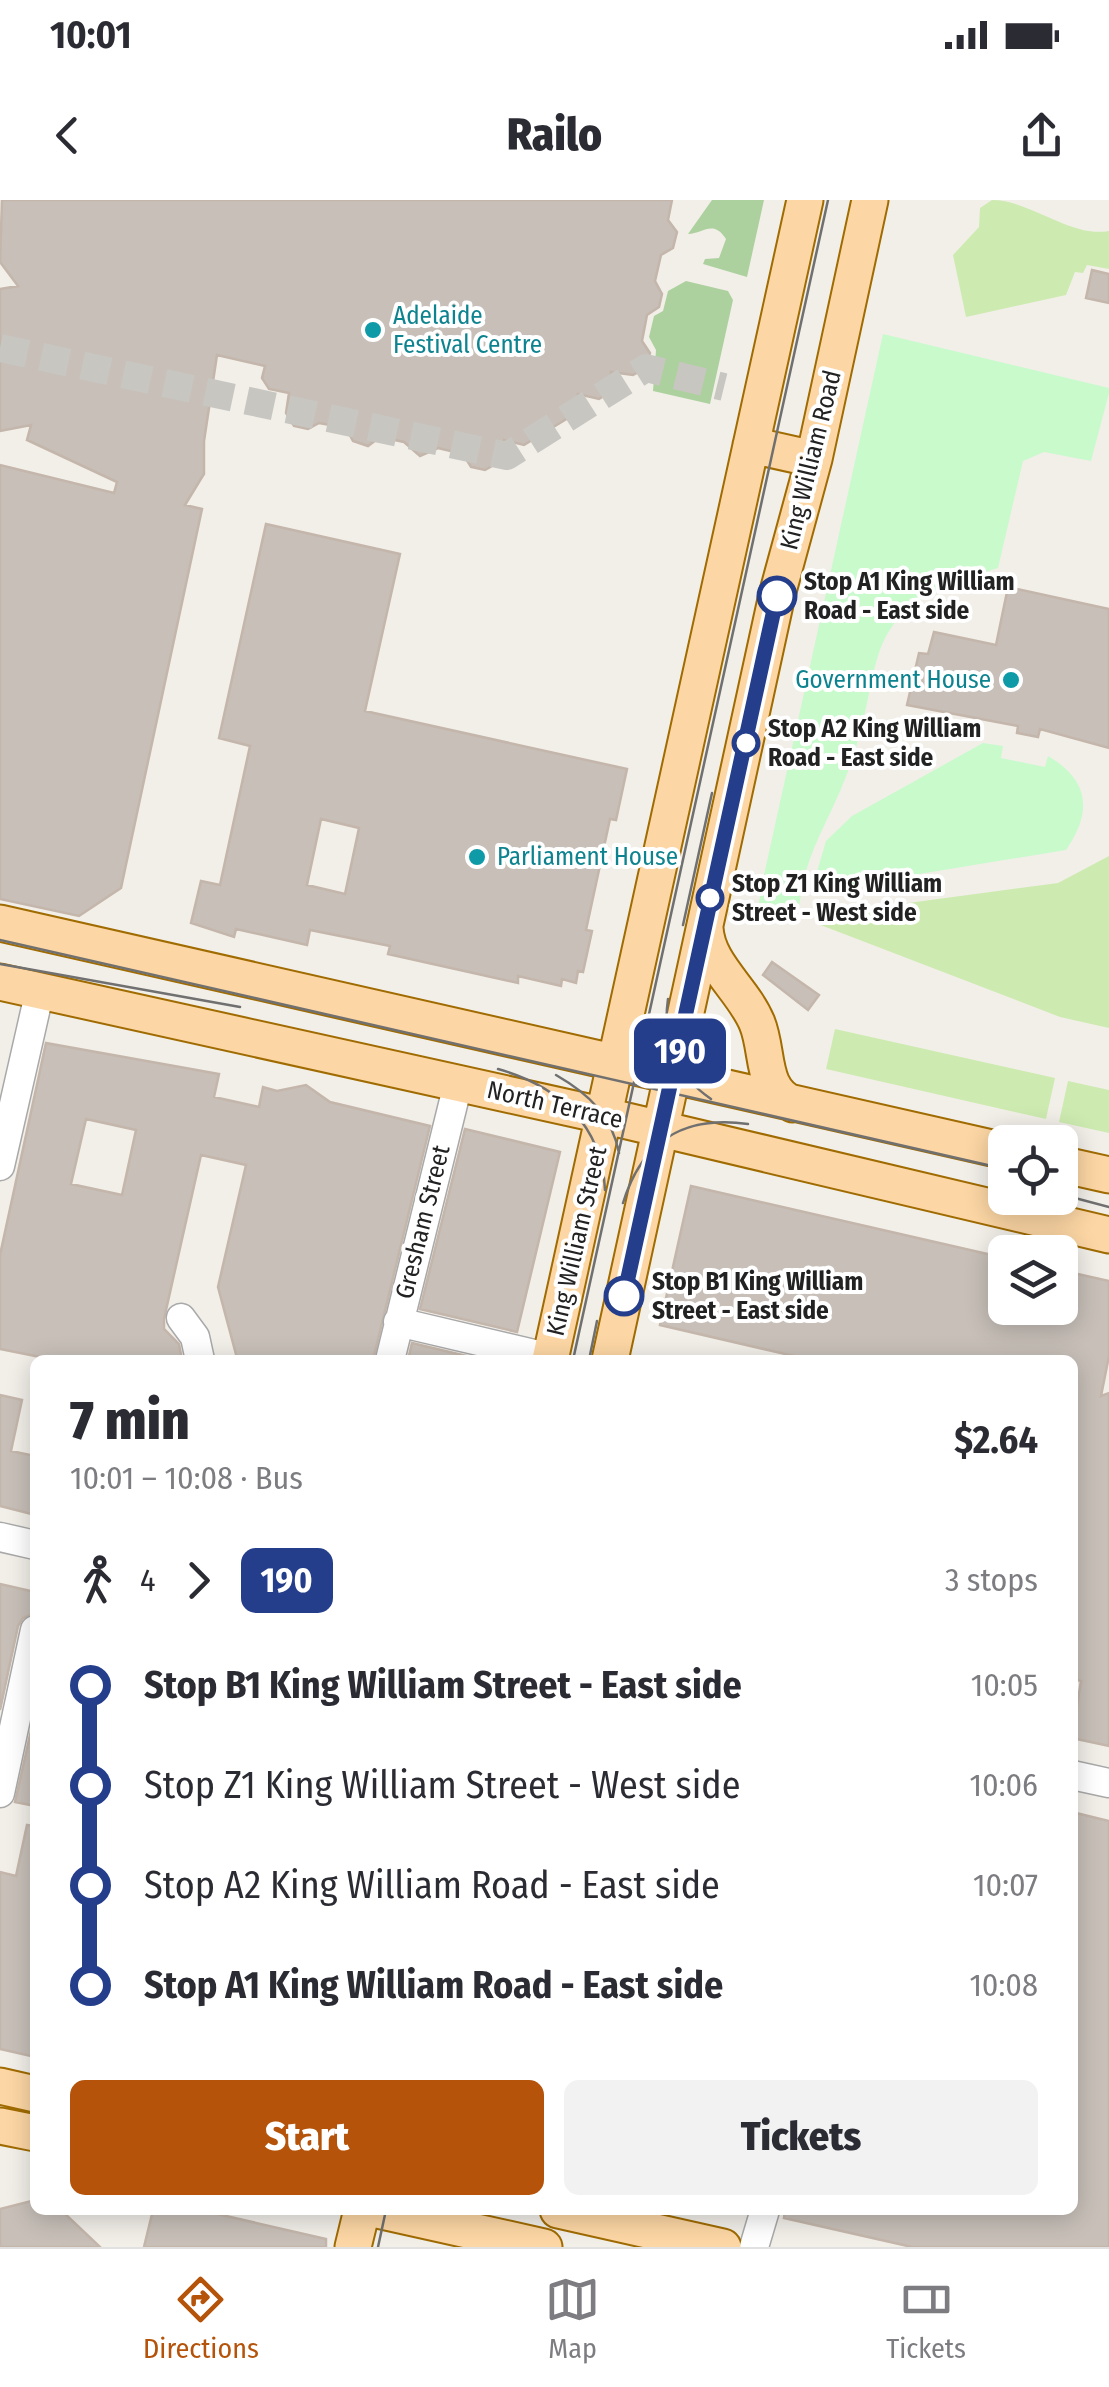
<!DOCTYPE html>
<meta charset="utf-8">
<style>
:root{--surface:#fff;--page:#f2f2f3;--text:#2b2b33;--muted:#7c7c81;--line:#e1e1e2;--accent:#b45309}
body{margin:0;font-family:"Fira Sans Condensed",sans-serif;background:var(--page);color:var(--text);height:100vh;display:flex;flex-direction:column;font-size:38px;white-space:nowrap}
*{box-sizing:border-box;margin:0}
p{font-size:32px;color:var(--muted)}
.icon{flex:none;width:55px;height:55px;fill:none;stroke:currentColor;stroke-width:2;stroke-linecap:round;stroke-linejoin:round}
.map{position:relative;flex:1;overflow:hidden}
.details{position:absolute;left:30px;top:1155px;width:1048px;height:860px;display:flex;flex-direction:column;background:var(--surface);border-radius:15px;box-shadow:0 5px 25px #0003}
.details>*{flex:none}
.badge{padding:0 20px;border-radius:15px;font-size:35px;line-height:65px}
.controls{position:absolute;left:988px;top:925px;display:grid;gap:20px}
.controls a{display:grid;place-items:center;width:90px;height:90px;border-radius:15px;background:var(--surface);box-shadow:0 5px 25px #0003;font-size:50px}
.map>.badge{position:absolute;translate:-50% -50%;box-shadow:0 0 0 5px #fff}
.legs{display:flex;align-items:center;gap:15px;height:110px;padding:0 40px;font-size:32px}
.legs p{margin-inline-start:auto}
.headline{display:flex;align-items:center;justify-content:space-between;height:170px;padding:0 40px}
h1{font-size:55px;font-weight:800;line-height:75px}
.button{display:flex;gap:20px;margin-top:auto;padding:20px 40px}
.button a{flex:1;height:115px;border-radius:15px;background:var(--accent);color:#fff;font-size:40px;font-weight:800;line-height:115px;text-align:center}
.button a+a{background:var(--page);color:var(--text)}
ul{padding:0 40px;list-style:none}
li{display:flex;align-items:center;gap:35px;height:100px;font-size:38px}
li i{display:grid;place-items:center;width:15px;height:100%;margin:0 12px;background:currentColor}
li i::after{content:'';width:25px;height:25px;margin:-12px;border:8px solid;border-radius:50%;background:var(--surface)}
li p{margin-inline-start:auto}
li:first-child i{background:linear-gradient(#0000 50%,currentColor 0)}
li:last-child i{background:linear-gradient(currentColor 50%,#0000 0)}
.status{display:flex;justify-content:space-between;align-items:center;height:70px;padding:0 50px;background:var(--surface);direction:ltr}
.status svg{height:28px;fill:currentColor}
header{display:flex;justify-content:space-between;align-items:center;height:130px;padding:0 40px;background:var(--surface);font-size:45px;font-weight:800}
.menu{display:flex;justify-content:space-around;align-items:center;height:140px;border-top:2px solid var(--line);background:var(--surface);font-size:28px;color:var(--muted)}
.menu a{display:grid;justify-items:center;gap:5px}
.menu .selected{color:var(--accent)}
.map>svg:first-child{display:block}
</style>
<div class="status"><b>10:01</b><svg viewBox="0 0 49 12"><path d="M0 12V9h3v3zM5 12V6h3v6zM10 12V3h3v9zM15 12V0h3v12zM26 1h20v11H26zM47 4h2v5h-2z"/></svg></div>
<header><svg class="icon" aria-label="back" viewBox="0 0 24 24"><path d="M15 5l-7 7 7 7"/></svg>Railo<svg class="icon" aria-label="share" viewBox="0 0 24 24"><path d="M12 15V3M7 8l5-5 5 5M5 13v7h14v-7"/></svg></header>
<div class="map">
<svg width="1109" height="2047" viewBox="0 0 1109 2047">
<rect width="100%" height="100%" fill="#f2efe9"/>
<path fill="#cdebb0" d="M992 0C1030 0 1071 38 1109 31V69L1087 65 1083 73 1075 72 1066 95 966 117 953 55 979 27 980 8Z
M1109 656V828L1060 817 818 724 841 712 1058 683Z
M835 829 1055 878 1046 919 826 869Z
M1068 881 1109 890V933L1059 922Z"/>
<path fill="#add19e" d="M712 0H764L747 77 703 64 705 59 719 58 726 39C713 19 703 34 688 34Z
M686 81 728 91 733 100 710 204 653 191 656 150 649 137 654 116 663 111 668 91Z"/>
<path fill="#c8facc" d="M883 134 1109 188V193L1091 261 1044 252 1023 261 998 368C845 411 892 462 845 579 825 630 806 650 799 708L777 716 758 708 764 675Z
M983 543 1003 546 1001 558 1045 567 1048 556C1089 580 1093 611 1066 650L840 687 816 675 826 641 852 616Z"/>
<path fill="#c7bfb8" stroke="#c4b6ab" stroke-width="2.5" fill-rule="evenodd" d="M2 0H672L668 20 677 32 673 48 661 55 655 81 662 94 659 107 647 115 642 141 650 153 646 168 633 175 611 172 610 192 599 199 578 194 573 215 524 245 504 240 499 262 485 270 471 267 463 254 438 248 420 256 404 242 380 237 368 246 353 241 346 228 319 223 308 229 294 226 286 213 289 193 269 189 262 178 265 166 217 155 204 241V274L185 305 202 309 121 688 79 716 0 699V265L114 293 117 282 27 240 31 225 0 231V89L18 86 0 62Z
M1092 70 1109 74V103L1086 98Z
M266 324 400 354 365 511 627 569 616 620 610 619 586 730 592 731 583 772 578 771 576 783 562 779 561 786 518 776V783L388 754 390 746 310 730 307 745 236 729 234 737 191 723 201 681 220 685 250 546 219 538ZM321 619 359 628 345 694 307 685Z
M1008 387 1109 409V548L1040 529 1038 537 1017 533 1018 526 907 505 919 453 928 454 934 432 996 445Z
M772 762 819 795 808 810 763 775Z
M46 843 219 874 214 897 259 907 263 887 277 891 306 885 330 902 430 926 373 1160 237 1158 218 1087 246 965 201 955 164 1119V1129L179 1144 182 1160H55L0 1149V1055ZM86 919 136 930 122 995 71 984Z
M465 929 560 952 517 1132 420 1109Z
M691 986 1005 1058V1108H1060V1070L1109 1081V1156L1101 1196 1109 1193V1546L1072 1538 1081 1481 1072 1478V1160H811L660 1125Z
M412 1143 483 1160H408Z
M0 1195 22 1200 11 1251 35 1256V1315L0 1306Z
M0 1384 35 1392V1413L23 1418 18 1426 0 1510Z
M35 1513V1606L15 1602Z
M1072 1612 1109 1621V2047H912L784 2018 785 2010H1072Z
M27 1625 35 1626V1857L0 1849V1672L16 1676Z
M35 2000V2010H61L100 2047H0V2009Z
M153 2010H200L326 2039V2047H144Z"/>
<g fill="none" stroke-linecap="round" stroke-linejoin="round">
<path stroke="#c8c6c1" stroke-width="28" stroke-dasharray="28 14" stroke-linecap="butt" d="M0 148 507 256 646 168 724 187"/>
<g stroke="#a9a9a9" stroke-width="31">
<path id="minor" d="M0 966 40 790
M181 1118 195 1137 200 1160
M398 1122 551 1158
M390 1160 458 884
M0 1337 35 1345
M1072 1575 1109 1583
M0 1593 35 1430
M754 2047 765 2010"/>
</g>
<g stroke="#a06b00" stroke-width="39">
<path id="major" d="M751 245 814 259
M0 723 1005 951
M705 728C707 765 743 789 757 823 769 852 760 890 793 904
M0 782 606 916 1109 1035
M1060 964 1109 975
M550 1160 805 0
M610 1160 777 395 814 259 870 0
M0 1886 35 1894
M0 1926 35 1933
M377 2010 544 2047
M558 2010 723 2047
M353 2047 362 2010"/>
</g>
<use href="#minor" stroke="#fff" stroke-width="28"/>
<use href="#major" stroke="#fcd6a4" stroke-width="35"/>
<path stroke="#707070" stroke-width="2.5" d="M683 725 712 593
M0 740C335 815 669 895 1005 969
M0 764 240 807
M668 799C662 843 675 874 711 899
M498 869C558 886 602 924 605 990
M556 875C589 894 612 916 619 953
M1060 994 1109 1007
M623 1003C642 941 683 915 748 924
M573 1160 828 0
M589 1160 597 1121
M378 2047 386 2010"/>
</g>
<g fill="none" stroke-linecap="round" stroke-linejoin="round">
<g stroke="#fff" stroke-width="22">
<path id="line-1" d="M624 1096 777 396"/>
</g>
<use href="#line-1" stroke="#243e8c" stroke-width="15"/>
</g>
<g fill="#0f9aa8" stroke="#fff" stroke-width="4">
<circle cx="373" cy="130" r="10"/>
<circle cx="1011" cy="480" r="10"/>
<circle cx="477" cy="657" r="10"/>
</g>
<g fill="#fff" stroke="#243e8c" stroke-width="5">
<circle cx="777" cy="396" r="18"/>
<circle cx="746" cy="543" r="12"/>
<circle cx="710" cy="698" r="12"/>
<circle cx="624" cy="1096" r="18"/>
</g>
<g text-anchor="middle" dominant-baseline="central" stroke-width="8" stroke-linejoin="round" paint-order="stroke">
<g font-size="25" fill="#0d838f" stroke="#fff" text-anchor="start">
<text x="393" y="116">Adelaide<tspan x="393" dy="29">Festival Centre</tspan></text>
<text x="991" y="480" text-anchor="end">Government House</text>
<text x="497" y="657">Parliament House</text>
</g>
<g font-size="25" fill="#222" stroke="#fff">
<text transform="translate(811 260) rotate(-76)">King William Road</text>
<text transform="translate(555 905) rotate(13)">North Terrace</text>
<text transform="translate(423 1022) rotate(-76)">Gresham Street</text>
<text transform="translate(577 1041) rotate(-77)">King William Street</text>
</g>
<g font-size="25" font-weight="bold" fill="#222" stroke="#fff" text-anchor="start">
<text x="804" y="382">Stop A1 King William<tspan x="804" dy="29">Road - East side</tspan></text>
<text x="768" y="529">Stop A2 King William<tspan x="768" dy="29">Road - East side</tspan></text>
<text x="732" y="684">Stop Z1 King William<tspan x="732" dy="29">Street - West side</tspan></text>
<text x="652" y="1082">Stop B1 King William<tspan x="652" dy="29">Street - East side</tspan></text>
</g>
</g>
</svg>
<div class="controls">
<a><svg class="icon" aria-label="locate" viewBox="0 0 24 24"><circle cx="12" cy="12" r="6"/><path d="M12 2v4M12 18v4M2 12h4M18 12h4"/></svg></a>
<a><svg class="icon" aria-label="layers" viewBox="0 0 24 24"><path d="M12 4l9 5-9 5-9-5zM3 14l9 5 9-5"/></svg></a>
</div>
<b class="badge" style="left:680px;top:851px;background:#243e8c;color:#fff">190</b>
<section class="details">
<div class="headline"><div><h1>7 min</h1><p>10:01 – 10:08 · Bus</p></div><b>$2.64</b></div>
<div class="legs"><svg class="icon" aria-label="walk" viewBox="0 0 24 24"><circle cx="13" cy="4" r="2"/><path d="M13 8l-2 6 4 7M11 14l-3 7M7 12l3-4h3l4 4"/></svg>4<svg class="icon" aria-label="forward" viewBox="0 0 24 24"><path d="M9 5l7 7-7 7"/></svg><b class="badge" style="background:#243e8c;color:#fff">190</b><p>3 stops</p></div>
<ul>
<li><i style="color:#243e8c"></i><b>Stop B1 King William Street - East side</b><p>10:05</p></li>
<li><i style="color:#243e8c"></i><span>Stop Z1 King William Street - West side</span><p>10:06</p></li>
<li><i style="color:#243e8c"></i><span>Stop A2 King William Road - East side</span><p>10:07</p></li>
<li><i style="color:#243e8c"></i><b>Stop A1 King William Road - East side</b><p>10:08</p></li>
</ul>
<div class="button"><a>Start</a><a>Tickets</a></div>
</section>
</div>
<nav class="menu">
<a class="selected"><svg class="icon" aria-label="directions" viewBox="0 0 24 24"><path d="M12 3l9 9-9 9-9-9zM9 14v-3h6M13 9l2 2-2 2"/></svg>Directions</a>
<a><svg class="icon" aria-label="map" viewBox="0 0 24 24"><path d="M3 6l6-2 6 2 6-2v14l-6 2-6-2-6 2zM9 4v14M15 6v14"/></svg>Map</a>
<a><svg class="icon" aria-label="tickets" viewBox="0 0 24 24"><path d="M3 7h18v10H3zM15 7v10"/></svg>Tickets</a>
</nav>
